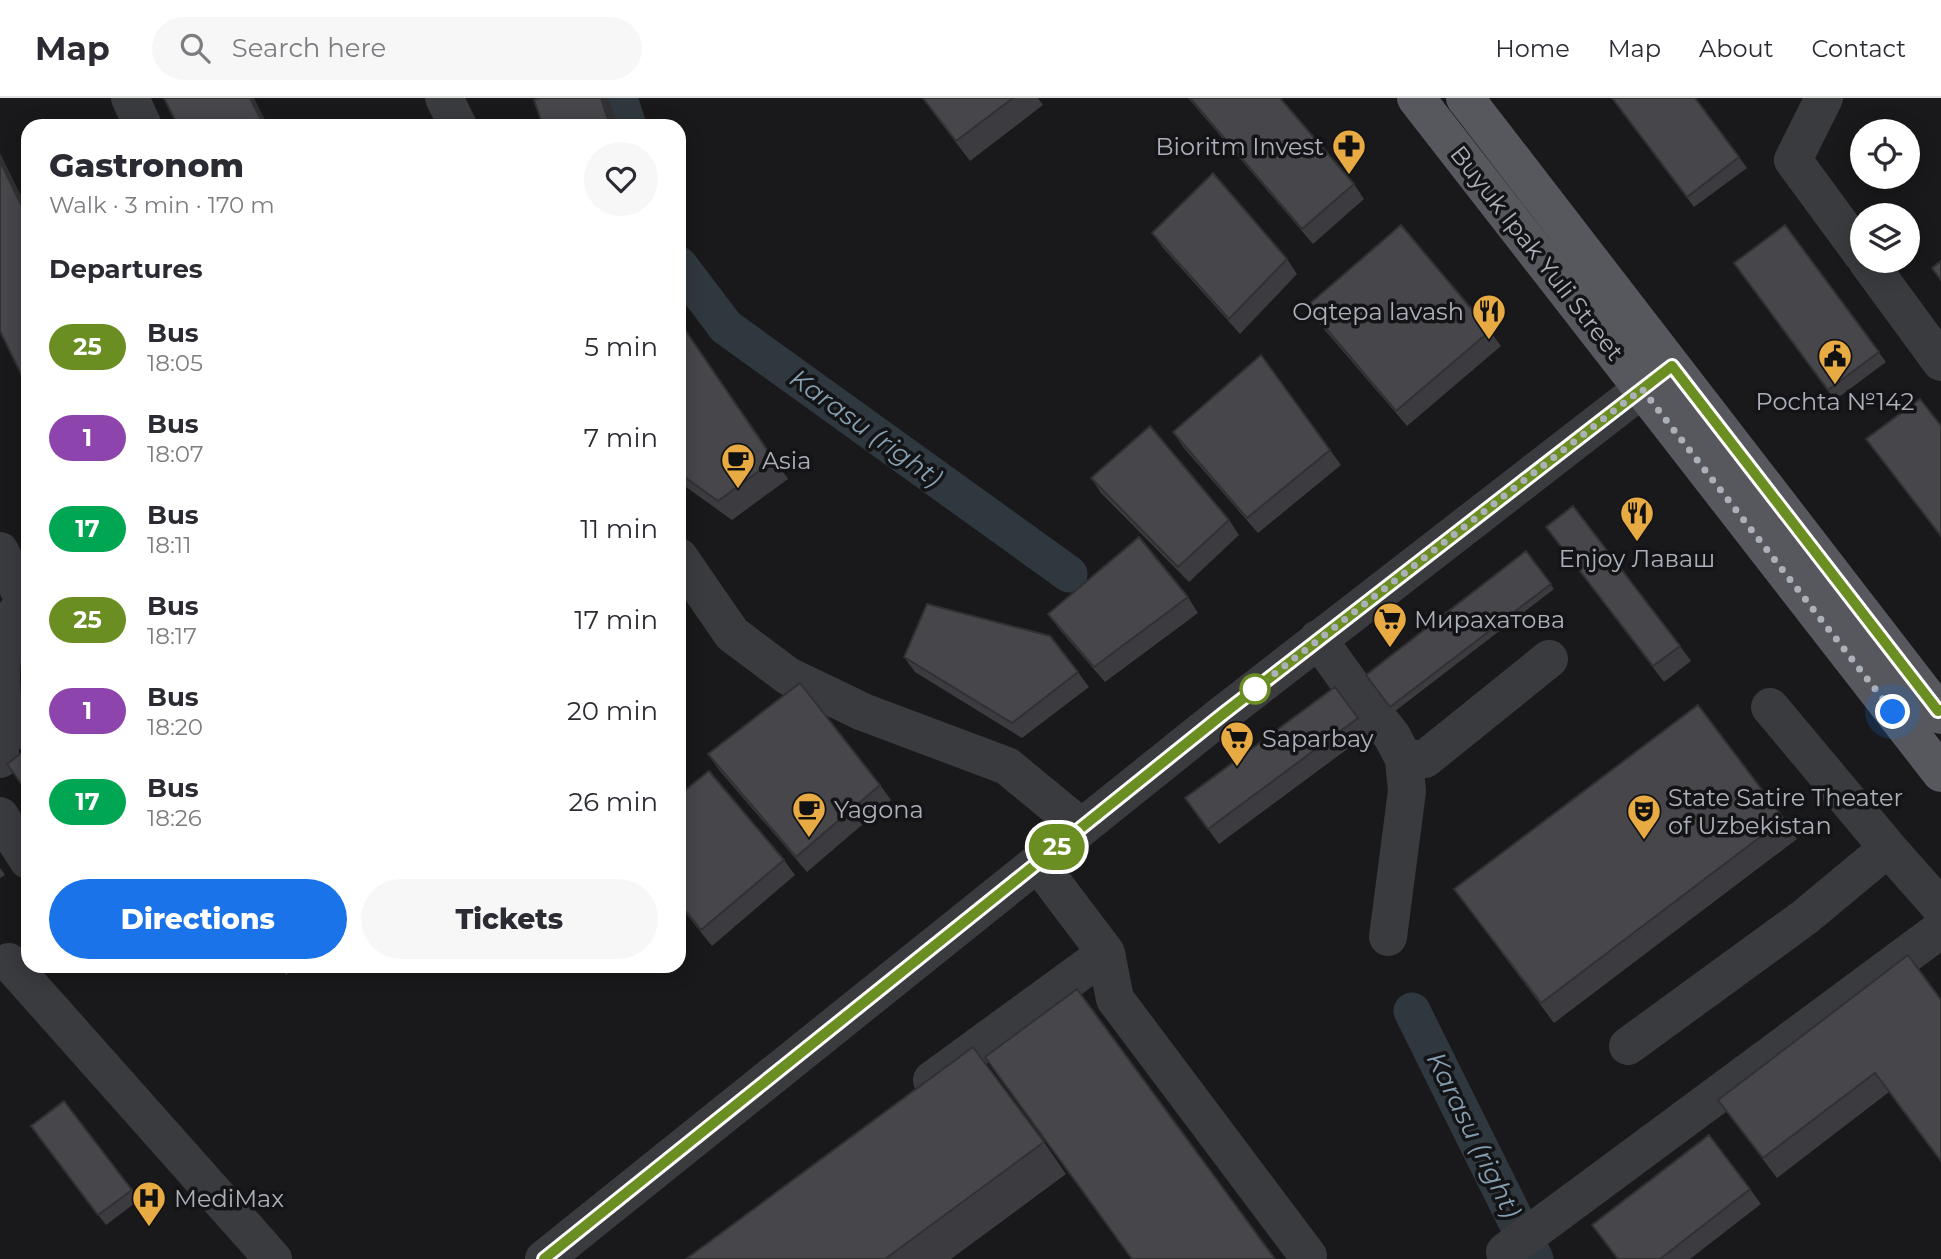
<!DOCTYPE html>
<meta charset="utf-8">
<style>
:root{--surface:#fff;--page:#f7f7f7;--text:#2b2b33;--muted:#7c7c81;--line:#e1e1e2;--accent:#1a73e8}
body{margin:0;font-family:Montserrat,sans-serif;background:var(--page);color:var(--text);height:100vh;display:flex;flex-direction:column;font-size:26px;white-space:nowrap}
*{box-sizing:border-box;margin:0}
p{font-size:23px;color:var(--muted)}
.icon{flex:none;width:38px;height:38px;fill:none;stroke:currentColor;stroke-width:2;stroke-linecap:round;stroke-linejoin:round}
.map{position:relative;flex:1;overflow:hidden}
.side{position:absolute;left:21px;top:21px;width:665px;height:854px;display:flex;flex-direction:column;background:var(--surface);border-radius:21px;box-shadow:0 4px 18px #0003}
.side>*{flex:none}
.badge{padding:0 14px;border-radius:23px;font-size:24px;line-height:46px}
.tools{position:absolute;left:1850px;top:21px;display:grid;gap:14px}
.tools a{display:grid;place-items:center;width:70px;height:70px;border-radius:50%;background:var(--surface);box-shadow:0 4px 18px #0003;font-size:35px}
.you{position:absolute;width:35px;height:35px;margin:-18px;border:5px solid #fff;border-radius:50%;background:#1a73e8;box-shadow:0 0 0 10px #1a73e833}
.map>.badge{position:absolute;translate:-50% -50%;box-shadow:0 0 0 4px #fff}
h2{padding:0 28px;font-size:26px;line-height:63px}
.round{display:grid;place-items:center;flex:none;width:74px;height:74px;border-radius:37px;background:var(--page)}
.overview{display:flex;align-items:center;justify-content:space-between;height:119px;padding:0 28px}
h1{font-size:33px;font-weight:800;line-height:52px}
.button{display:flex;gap:14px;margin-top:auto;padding:14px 28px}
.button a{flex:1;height:80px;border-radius:42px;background:var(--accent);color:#fff;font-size:28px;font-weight:800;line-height:80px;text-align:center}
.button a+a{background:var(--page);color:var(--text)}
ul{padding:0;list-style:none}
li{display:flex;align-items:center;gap:21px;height:91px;padding:0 28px}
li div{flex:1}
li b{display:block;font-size:26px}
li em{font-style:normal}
li .badge{min-width:77px;font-weight:700;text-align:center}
header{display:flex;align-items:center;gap:42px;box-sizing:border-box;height:98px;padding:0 35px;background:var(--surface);border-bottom:2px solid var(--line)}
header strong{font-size:33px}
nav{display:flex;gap:38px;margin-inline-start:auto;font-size:24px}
.search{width:490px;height:63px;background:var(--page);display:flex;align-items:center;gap:18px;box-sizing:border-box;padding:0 24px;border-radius:38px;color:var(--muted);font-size:26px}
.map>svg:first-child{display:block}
</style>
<header>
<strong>Map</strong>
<div class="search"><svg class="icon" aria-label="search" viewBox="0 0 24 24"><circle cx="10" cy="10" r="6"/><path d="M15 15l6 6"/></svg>Search here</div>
<nav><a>Home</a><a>Map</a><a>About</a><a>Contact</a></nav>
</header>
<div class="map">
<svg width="1941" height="1161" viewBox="0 0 1941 1161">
<rect width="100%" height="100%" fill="#19191b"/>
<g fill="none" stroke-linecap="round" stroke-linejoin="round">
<path stroke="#2f383e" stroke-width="37" d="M619 0 628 28
M679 167 726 229 1069 476
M1412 913 1535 1161"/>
<path stroke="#3a3b3f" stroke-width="38" d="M130 0 143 28
M444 0 458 28
M1824 0 1793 62 1862 156
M1867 163 1941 264
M0 453 25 504 12 520 4 537 1 576 2 600 9 619 28 634
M679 459 732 536 788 578 863 614 1007 668 1081 729
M1318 541 1351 587 1392 638 1404 661 1407 693 1388 839
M1770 609 1888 750 1941 810
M0 652V661
M1404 661H1425L1549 561
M0 718 28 762
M1038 765 1106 855 1115 901 1308 1158
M9 864 273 1161
M1628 948 1805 819 1888 750
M932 982 1106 855
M1505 1154 1941 831
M544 1161 1223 616 1642 291"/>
<path stroke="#56585e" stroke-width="38" d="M1416 0 1941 675
M1465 0 1941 617"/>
</g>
<path fill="#3c3c40" d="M922 0H1038L1043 7 970 63Z
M1188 0H1280L1354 86 1364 101 1313 146Z
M1612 0 1739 59 1747 70 1694 109Z
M1785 127 1886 264 1835 302 1734 165Z
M1152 135 1287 161 1297 176 1240 236 1163 150Z
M1307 208 1490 233 1501 248 1407 328 1317 223Z
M679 222 788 381 732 422 679 384Z
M1173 334 1330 352 1341 367 1258 435 1183 349Z
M1091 380 1229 422 1239 437 1189 484 1101 395Z
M1546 429 1680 548 1691 563 1664 584Z
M1526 453 1554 491 1394 614 1366 577Z
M1188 499 1198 515 1105 584 1059 531 1048 516Z
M904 559 1078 574 1089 589 1022 640 915 574Z
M1335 589 1369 635 1219 746 1185 700Z
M708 656 880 687 891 702 807 774 719 672Z
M679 697 784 762 795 777 712 848 679 807Z
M1784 721 1797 741 1554 925 1454 791Z
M0 770 5 777 0 780Z
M280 868H299L286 877Z
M1941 902V1064L1889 994 1777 1080 1718 1002Z
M38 1039 132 1092 139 1102 106 1127Z
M1044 1044 1066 1076 951 1161H686Z
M1750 1091 1761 1106 1690 1161H1617L1592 1127Z"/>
<path fill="#313134" d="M250 0H254L268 28H264Z
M601 0H608L609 2 617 28H610Z
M0 55 28 112V121L0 63Z"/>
<path fill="#46464b" stroke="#313134" stroke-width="2" d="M164 0H250L264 28H178Z
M541 0H601L610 28H543L534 2Z
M923 0H1013L956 43Z
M1190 0H1280L1354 86 1302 131Z
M1612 0H1695L1739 59 1687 99Z
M0 63 28 121V290L0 233Z
M1213 75 1287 161 1229 221 1152 135Z
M1401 127 1490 233 1396 313 1307 208Z
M1785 127 1879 254 1828 292 1734 165Z
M1941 163V182L1932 170Z
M679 223 774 362 718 403 679 375Z
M1261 257 1330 352 1247 420 1173 334Z
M1920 301 1941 328V438L1866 341Z
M1150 328 1229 422 1178 469 1091 380Z
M1573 408 1680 548 1653 568 1546 429Z
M1139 439 1188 499 1094 569 1048 516Z
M1526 453 1551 486 1390 609 1366 577Z
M927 506 1050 538 1078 574 1012 625 904 559Z
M800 585 880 687 796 759 708 656Z
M1335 589 1358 620 1208 731 1185 700Z
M1698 607 1784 721 1541 905 1454 791Z
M28 650V695L7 666Z
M709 673 784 762 701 832 679 805V697Z
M1908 857 1941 902V1063L1875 975 1763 1060 1718 1002Z
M1077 891 1275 1161H1132L985 959Z
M973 949 1044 1044 885 1161H686Z
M64 1003 132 1092 98 1117 31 1028Z
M1709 1037 1750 1091 1660 1161H1618L1592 1127Z"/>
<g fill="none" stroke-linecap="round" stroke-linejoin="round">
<g stroke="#fff" stroke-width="16">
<path id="line" d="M544 1161 1223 616 1672 268 1938 613 1941 612"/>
</g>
<use href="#line" stroke="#6b8e23" stroke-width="10"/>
<path stroke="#acb0ba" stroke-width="7" stroke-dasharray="0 12.6" d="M1255 591 1642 291 1893 614"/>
</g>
<defs>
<g id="pharmacy-pin" transform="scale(1.75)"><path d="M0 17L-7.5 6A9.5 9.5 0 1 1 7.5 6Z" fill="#e8ab43" stroke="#141416"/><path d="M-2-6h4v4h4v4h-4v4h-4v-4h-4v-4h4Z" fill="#111"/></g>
<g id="restaurant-pin" transform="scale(1.75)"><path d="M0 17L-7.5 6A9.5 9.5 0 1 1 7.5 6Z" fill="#e8ab43" stroke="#141416"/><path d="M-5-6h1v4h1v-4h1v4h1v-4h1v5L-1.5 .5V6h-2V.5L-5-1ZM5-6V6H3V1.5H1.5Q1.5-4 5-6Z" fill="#111"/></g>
<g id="civic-pin" transform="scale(1.75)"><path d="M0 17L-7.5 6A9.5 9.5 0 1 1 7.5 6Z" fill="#e8ab43" stroke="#141416"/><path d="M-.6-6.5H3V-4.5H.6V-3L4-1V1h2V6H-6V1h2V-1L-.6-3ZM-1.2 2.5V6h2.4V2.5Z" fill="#111"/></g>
<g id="cafe-pin" transform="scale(1.75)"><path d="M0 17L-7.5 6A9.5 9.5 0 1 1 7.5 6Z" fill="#e8ab43" stroke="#141416"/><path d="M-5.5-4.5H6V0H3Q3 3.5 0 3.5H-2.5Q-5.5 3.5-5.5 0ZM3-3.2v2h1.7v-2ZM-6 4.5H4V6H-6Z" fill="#111"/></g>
<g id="supermarket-pin" transform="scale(1.75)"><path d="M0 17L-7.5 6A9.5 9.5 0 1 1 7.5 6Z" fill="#e8ab43" stroke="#141416"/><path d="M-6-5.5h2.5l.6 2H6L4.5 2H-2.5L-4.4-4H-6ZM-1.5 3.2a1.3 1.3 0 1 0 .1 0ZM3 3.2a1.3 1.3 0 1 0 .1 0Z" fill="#111"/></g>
<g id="theatre-pin" transform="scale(1.75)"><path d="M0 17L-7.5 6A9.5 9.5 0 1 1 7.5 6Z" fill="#e8ab43" stroke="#141416"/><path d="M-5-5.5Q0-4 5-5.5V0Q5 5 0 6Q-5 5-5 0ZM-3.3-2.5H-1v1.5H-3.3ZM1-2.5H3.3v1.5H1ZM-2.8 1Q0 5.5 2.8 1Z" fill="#111"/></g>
<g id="hospital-pin" transform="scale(1.75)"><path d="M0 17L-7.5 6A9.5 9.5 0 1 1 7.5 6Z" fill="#e8ab43" stroke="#141416"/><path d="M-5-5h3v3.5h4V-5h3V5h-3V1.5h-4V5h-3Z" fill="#111"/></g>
</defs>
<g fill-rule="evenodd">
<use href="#pharmacy-pin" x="1349" y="48"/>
<use href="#restaurant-pin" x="1489" y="213"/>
<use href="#civic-pin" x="1835" y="258"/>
<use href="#cafe-pin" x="738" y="362"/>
<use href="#restaurant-pin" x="1637" y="415"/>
<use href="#supermarket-pin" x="1390" y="521"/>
<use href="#supermarket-pin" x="1237" y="640"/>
<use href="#cafe-pin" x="809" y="711"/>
<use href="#theatre-pin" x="1644" y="713"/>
<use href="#hospital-pin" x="149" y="1100"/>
</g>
<circle fill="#fff" stroke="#6b8e23" stroke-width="3.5" cx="1255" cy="591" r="14"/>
<g text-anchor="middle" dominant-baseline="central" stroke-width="7" stroke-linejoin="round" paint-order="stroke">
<g font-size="24" fill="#acb0ba" stroke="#141416" text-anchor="start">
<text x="1324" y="48" text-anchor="end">Bioritm Invest</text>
<text x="1464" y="213" text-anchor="end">Oqtepa lavash</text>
<text x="1835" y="303" text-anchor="middle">Pochta №142</text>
<text x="762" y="362">Asia</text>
<text x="1637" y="460" text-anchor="middle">Enjoy Лаваш</text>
<text x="1414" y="521">Мирахатова</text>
<text x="1262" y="640">Saparbay</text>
<text x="1668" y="699">State Satire Theater<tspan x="1668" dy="28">of Uzbekistan</tspan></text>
<text x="834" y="711">Yagona</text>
<text x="174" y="1100">MediMax</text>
</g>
<g font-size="24" fill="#acb0ba" stroke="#141416">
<text transform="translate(1537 155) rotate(52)">Buyuk Ipak Yuli Street</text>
</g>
<g font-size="26" font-style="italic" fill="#859fb2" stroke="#141416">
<text transform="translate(866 330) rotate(36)">Karasu (right)</text>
<text transform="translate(1474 1037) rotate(64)">Karasu (right)</text>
</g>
</g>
</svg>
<div class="tools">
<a><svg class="icon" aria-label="locate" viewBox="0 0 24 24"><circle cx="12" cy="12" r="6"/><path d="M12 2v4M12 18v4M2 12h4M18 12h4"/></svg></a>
<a><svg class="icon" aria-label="layers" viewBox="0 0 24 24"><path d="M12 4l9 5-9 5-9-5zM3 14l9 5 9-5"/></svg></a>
</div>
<div class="you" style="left:1893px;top:614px"></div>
<b class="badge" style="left:1057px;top:749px;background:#6b8e23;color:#fff">25</b>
<section class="side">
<div class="overview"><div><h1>Gastronom</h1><p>Walk · 3 min · 170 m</p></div><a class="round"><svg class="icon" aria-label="heart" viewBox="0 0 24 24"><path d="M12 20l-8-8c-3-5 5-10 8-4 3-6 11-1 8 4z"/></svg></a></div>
<h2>Departures</h2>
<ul>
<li><span class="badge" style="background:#6b8e23;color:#fff">25</span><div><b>Bus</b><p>18:05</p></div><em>5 min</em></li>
<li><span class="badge" style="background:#8e44ad;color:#fff">1</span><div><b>Bus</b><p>18:07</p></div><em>7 min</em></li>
<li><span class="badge" style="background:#00a651;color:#fff">17</span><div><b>Bus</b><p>18:11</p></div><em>11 min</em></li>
<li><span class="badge" style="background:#6b8e23;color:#fff">25</span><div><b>Bus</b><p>18:17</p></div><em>17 min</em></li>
<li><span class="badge" style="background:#8e44ad;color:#fff">1</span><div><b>Bus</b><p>18:20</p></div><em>20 min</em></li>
<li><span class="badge" style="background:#00a651;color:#fff">17</span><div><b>Bus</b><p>18:26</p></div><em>26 min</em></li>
</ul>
<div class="button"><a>Directions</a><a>Tickets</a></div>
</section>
</div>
